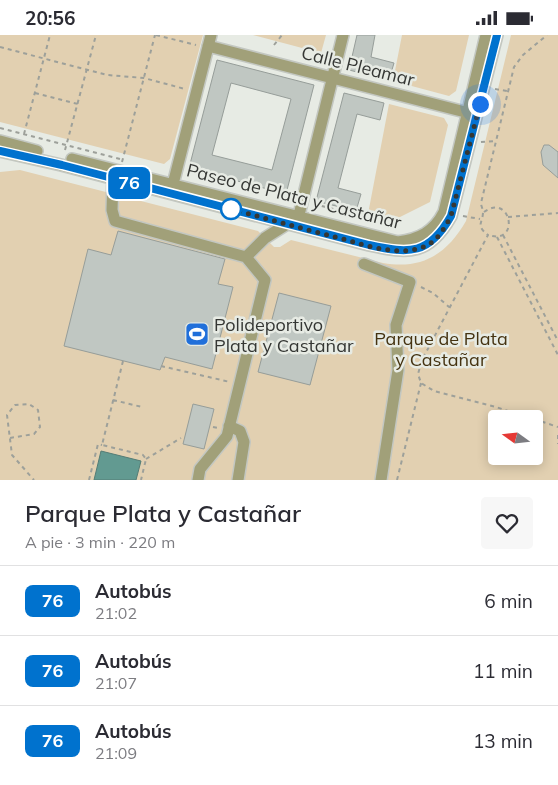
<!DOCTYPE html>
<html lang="es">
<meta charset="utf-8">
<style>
:root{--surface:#fff;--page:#f7f7f7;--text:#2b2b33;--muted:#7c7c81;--line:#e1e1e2}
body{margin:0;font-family:Mulish,sans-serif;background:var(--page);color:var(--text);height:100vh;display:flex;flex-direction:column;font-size:19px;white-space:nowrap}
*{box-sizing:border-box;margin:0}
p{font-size:16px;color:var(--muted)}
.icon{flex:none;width:28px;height:28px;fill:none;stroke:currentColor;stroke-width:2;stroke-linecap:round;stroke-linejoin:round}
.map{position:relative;height:445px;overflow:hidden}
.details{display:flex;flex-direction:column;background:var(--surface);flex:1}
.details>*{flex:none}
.badge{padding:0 10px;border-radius:8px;font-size:18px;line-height:32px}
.needle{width:32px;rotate:285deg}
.buttons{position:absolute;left:488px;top:375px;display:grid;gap:10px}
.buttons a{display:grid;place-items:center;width:55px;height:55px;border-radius:5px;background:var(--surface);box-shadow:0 2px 12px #0003;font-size:25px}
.you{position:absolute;width:25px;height:25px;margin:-12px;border:4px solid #fff;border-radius:50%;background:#1a73e8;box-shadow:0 0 0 8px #1a73e833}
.map>.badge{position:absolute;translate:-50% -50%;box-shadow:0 0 0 2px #fff}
.round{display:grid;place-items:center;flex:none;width:52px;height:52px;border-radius:5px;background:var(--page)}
.summary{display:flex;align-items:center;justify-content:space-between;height:85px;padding:0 25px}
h1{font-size:24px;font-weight:600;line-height:38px}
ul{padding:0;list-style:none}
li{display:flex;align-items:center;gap:15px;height:70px;padding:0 25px;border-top:1px solid var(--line)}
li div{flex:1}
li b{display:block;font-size:19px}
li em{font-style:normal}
li .badge{min-width:55px;font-weight:700;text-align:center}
.status{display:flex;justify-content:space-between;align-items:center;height:35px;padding:0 25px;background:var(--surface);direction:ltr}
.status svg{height:14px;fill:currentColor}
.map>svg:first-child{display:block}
</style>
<div class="status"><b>20:56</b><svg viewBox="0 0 49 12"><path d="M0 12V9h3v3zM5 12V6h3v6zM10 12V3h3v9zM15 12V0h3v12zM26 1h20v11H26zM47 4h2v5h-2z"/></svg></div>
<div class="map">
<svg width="558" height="445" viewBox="0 0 558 445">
<rect width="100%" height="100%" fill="#e7ebe4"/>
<path fill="#e2d0b1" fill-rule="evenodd" d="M0 0H203L170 124 164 129 0 87Z
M253 0H326L321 18Z
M402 0H469L456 56 449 61 393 46Z
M511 0H558V445H0V137L20 135 258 196 274 212H280L291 205 383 228C422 235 447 219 466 186ZM496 384H534V421H496Z
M389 69 444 83 448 90 430 167 392 186 368 179Z"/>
<path fill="#629a91" stroke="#547c75" d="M101 416 141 426 136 445H94Z"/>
<path fill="#c0c7c2" stroke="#969d99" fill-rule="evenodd" d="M357 0H375L371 22 394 28 389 45 349 35Z
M217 25 314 50 286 159 189 133ZM231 48 291 64 272 135 212 120Z
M344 58 384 68 380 85 357 79 338 153 361 159 356 176 316 166Z
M544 110H549L558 117V143L543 130 541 117Z
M118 196 225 224 218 249 233 252 212 334 165 322 160 335 64 311 88 214 111 220Z
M279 258 331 271 310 350 258 337Z
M193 369 214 374 204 414 183 409Z"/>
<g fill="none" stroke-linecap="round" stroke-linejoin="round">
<g stroke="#c3c7c1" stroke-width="14">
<path id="minor" d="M208 11 469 78
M0 106 37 116
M0 116 61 130 369 210C410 219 429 220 451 181L497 0
M72 124 398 207C419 204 434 197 444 177L486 0
M113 143 112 175 115 186 246 222 265 245 227 401 200 434 198 445
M171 157 211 0
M297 188 343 0
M246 222 265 203 287 189
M364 229 410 247 396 290 398 335 381 445
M229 391 240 396 244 407 238 445"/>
</g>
<path stroke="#9da09a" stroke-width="2" stroke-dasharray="4 4" stroke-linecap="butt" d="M156 0 196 10
M274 10 282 0
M0 12 107 40 144 43 185 54
M495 54 507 56
M35 58 78 69
M0 93 120 124
M24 99 50 0
M481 107 495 106
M65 115 96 0
M122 127 155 0
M314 169 376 185 375 189
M484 177C511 157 521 211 488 200
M463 181 480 184
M508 182 558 178
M503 200 558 306
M497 202 558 320
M421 252 433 258 449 272
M123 326 102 410 143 420 146 424 141 445
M161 331 230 347
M113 365 142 372
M532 384 496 372 434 356 421 348 418 339 422 325 488 200C475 190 483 188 483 177 483 174 481 171 481 168L514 32 523 20 547 0
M534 384 558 392
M213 392 218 393
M558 400V409
M10 403 34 399 40 392 38 375 29 369 15 370 7 380 12 420 34 445
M146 424 181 403
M89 445 98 409 102 410
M397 445 421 348"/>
<use href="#minor" stroke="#a1a079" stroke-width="11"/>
</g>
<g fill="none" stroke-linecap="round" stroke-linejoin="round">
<g stroke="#fff" stroke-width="11">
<path id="line" d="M0 116 62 130 369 210C410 219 429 220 451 181L497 0"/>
</g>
<use href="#line" stroke="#0072ce" stroke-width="8"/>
<path stroke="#353734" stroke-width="5" stroke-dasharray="0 9" d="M231 174C264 183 297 192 331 201 357 207 393 222 420 213 436 209 444 194 451 181L480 69"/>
</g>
<defs>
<g id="stadium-square" transform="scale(1.25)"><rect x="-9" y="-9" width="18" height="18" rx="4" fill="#206fda" stroke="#e7ebe4"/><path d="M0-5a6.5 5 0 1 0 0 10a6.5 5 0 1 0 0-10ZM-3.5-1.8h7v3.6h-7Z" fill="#fff"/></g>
</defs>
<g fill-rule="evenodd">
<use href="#stadium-square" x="197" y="299"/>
</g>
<circle fill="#fff" stroke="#0072ce" stroke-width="2.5" cx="231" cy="174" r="10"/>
<g text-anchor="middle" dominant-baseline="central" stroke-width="5" stroke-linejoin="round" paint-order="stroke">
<g font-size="18" fill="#353734" stroke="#e7ebe4">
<text transform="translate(358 31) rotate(14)">Calle Pleamar</text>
<text transform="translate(294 161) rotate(14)">Paseo de Plata y Castañar</text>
</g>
<g font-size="18" fill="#353734" stroke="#e7ebe4" text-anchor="start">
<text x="214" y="289">Polideportivo<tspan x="214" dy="21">Plata y Castañar</tspan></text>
</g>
<g font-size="18" fill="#453311" stroke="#e7ebe4">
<text x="441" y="303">Parque de Plata<tspan x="441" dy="21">y Castañar</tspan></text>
</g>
</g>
</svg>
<div class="buttons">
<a><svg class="needle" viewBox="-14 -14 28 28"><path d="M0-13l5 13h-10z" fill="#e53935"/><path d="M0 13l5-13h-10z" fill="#7c7c81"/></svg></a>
</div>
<div class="you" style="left:480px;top:69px"></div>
<b class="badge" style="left:129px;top:148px;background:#0072ce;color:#fff">76</b>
</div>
<section class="details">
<div class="summary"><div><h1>Parque Plata y Castañar</h1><p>A pie · 3 min · 220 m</p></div><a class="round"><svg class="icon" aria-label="heart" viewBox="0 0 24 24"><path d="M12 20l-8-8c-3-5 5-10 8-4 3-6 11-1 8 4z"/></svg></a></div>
<ul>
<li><span class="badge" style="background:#0072ce;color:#fff">76</span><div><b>Autobús</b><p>21:02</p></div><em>6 min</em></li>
<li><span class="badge" style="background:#0072ce;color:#fff">76</span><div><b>Autobús</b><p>21:07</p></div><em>11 min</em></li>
<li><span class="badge" style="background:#0072ce;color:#fff">76</span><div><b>Autobús</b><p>21:09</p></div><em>13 min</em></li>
</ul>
</section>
